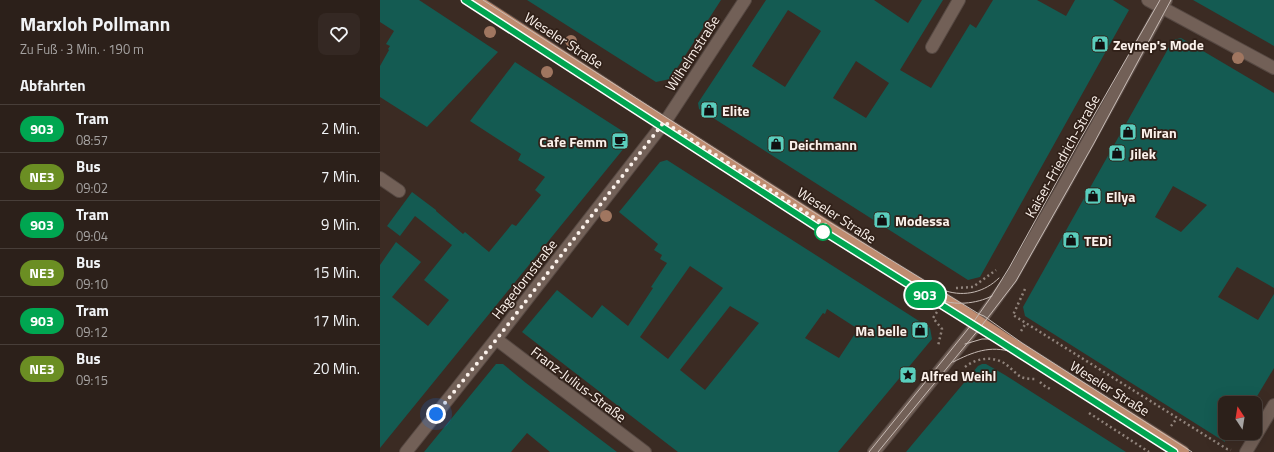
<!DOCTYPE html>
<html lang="de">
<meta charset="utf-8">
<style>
:root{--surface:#2c201a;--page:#342823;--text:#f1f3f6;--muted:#a6a3a2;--line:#483e39}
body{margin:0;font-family:"Titillium Web",sans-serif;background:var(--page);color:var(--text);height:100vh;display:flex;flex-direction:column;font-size:15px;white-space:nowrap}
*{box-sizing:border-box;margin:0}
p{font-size:13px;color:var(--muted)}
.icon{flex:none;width:22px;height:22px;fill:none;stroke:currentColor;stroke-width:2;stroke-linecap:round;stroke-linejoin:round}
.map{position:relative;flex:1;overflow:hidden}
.side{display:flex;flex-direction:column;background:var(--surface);width:380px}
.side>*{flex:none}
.badge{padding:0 8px;border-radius:13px;font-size:14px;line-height:26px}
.needle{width:26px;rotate:348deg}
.fabs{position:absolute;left:838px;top:396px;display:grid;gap:8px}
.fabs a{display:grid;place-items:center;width:44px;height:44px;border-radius:8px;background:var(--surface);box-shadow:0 4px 16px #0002,0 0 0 1px var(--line);font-size:20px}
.you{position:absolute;width:20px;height:20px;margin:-10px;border:3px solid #fff;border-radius:50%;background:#1a73e8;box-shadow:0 0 0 6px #1a73e833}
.map>.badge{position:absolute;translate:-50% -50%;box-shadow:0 0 0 2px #fff}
h2{padding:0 20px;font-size:15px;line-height:36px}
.round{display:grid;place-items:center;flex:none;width:42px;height:42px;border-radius:8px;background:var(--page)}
.head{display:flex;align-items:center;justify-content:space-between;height:68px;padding:0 20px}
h1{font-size:19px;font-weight:700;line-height:30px}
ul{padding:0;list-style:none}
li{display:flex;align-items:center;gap:12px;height:48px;padding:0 20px;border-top:1px solid var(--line)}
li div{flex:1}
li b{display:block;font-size:15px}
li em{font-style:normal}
li .badge{min-width:44px;font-weight:700;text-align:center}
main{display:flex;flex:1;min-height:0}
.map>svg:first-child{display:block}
</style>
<main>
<section class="side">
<div class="head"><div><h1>Marxloh Pollmann</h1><p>Zu Fuß · 3 Min. · 190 m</p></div><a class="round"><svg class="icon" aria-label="heart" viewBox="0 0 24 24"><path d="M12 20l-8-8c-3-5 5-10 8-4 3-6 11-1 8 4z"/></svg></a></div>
<h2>Abfahrten</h2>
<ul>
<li><span class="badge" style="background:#00a651;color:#fff">903</span><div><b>Tram</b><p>08:57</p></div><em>2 Min.</em></li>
<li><span class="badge" style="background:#6b8e23;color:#fff">NE3</span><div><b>Bus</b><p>09:02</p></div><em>7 Min.</em></li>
<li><span class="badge" style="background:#00a651;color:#fff">903</span><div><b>Tram</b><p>09:04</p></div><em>9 Min.</em></li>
<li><span class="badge" style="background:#6b8e23;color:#fff">NE3</span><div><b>Bus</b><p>09:10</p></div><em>15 Min.</em></li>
<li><span class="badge" style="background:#00a651;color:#fff">903</span><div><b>Tram</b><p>09:12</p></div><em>17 Min.</em></li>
<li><span class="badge" style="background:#6b8e23;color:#fff">NE3</span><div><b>Bus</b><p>09:15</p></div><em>20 Min.</em></li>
</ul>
</section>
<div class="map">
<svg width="894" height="452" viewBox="0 0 894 452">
<rect width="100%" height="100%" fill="#3b2b23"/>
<path fill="#145b52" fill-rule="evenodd" d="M0 0H39L118 52 47 127 0 97V66L9 50 8 49 10 46 6 44 14 31 0 22Z
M147 0H341L290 79 276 82Z
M386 0H494L528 23 542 0H563L520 70 551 88 590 24 596 28 613 0H657L686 16 695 0H733L749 10 600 277 588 280 319 109 318 103ZM408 10 441 31 405 87 372 66ZM476 61 509 83 486 118 453 98Z
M813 0H894V46Z
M801 38 894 93V288L857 267 838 297 878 320 894 294V368L873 403H845V442L645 316 643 307 793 40ZM793 186 827 205 801 232 775 217Z
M135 62 247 134 249 142 0 448V265L16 242 41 262 12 297 48 326 69 300 44 280 72 245 35 216 20 236 7 226 32 192 56 210V211L83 234 85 232 109 252 132 224 136 226 161 195 155 190 165 177 138 160 141 154 90 121Z
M287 160 550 328 552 339 458 452H298L142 332 177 290 212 318 222 305 248 326 273 288 271 287 287 263 280 259 282 255 274 250 278 244 239 212 280 162ZM310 266 343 288 288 359 260 337ZM350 306 379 323 325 390 300 370ZM447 309 478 329 459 358 425 338 443 313 445 314Z
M116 364H123L146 383 237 452H170L147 433 131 452H44Z
M602 364H606L625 375 746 452H526L598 366Z"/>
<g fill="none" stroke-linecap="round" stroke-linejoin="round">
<g stroke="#564842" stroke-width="14">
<path id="minor" d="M768 0 894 68
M552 47 579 0
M0 178 19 191
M116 339 265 452
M26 452 116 339 287 119 365 0
M494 452 599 322 631 278 683 187 786 0
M866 452 894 405"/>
</g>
<g stroke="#564842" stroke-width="14">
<path id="major" d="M95 0 258 106 506 264 570 303 626 340 803 452"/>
</g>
<path stroke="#90837b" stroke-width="2.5" stroke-dasharray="2 3" stroke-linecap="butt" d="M576 288 593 287 616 270
M645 289 633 315 847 449 851 450
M557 312 553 318 562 329 558 346
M641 331 646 323
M585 367C596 358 612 356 624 363 630 367 635 373 641 377 646 379 652 379 657 379
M660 382 663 385 672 390
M709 413 769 452
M791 426 797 418"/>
<use href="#minor" stroke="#726057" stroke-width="12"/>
<use href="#major" stroke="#bf8c70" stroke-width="12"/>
<path stroke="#c6bab4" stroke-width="1" d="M85 0 446 233 616 339 794 452
M103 0 449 222 599 314 604 316 642 343 812 452
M566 291C585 297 605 292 619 278
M558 299C574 306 596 304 612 296
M585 344 602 339H617
M573 362C593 352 610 345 632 352
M489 452 592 324 611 297 629 268 701 138 780 0
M498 452 599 329 636 281 713 145 791 0"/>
</g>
<g fill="#a07660">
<circle cx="110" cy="32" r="6"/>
<circle cx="191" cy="41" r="6"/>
<circle cx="858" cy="58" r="6"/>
<circle cx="167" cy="72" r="6"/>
<circle cx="226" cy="216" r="6"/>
</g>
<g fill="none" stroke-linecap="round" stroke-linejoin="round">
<g stroke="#fff" stroke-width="9">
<path id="line" d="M85 0 446 233 616 339 794 452"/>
</g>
<use href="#line" stroke="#00a651" stroke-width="6"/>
<path stroke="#fbf1eb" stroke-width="4" stroke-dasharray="0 7.2" d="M56 414 116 340 284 122 447 226 443 232"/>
</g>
<defs>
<g id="shop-square" transform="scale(0.9)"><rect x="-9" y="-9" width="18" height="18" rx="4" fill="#5acebd" stroke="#312119"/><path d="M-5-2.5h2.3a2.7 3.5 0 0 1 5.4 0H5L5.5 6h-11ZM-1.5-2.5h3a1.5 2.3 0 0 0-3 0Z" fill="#111"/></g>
<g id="cafe-square" transform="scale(0.9)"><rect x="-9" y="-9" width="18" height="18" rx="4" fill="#5acebd" stroke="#312119"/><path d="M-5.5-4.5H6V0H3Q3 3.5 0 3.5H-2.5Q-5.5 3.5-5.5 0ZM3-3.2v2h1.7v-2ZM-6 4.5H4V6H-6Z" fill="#111"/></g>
<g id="sight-square" transform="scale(0.9)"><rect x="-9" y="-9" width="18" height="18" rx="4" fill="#5acebd" stroke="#312119"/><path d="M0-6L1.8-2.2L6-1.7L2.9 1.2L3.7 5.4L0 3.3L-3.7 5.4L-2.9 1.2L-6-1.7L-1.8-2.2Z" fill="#111"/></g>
</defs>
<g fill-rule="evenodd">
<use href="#shop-square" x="720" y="44"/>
<use href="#shop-square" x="329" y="110"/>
<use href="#shop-square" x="748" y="132"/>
<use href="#cafe-square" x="240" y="141"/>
<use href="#shop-square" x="396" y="144"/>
<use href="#shop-square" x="737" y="153"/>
<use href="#shop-square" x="713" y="196"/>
<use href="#shop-square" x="502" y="220"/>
<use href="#shop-square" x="691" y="240"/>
<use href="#shop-square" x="540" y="330"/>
<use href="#sight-square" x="528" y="375"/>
</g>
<circle fill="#fff" stroke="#00a651" stroke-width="2" cx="443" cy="232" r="8"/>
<g text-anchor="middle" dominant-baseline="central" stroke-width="3.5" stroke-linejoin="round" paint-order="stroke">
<g font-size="14" fill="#fbf1eb" stroke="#312119">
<text transform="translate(184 40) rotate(33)">Weseler Straße</text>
<text transform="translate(312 53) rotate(-57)">Wilhelmstraße</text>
<text transform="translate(682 156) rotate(-61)">Kaiser-Friedrich-Straße</text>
<text transform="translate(457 215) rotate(33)">Weseler Straße</text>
<text transform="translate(144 279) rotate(-52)">Hagedornstraße</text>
<text transform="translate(199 384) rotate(37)">Franz-Julius-Straße</text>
<text transform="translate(730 388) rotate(32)">Weseler Straße</text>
</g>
<g font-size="14" font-weight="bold" fill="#fbf1eb" stroke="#312119" text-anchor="start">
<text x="733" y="44">Zeynep's Mode</text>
<text x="342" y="110">Elite</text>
<text x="761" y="132">Miran</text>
<text x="227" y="141" text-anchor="end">Cafe Femm</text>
<text x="409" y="144">Deichmann</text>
<text x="750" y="153">Jilek</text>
<text x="726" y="196">Ellya</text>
<text x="515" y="220">Modessa</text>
<text x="704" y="240">TEDi</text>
<text x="527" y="330" text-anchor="end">Ma belle</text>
<text x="541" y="375">Alfred Weihl</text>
</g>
</g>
</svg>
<div class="fabs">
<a><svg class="needle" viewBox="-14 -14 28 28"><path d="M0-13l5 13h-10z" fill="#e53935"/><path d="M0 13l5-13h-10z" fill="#a6a3a2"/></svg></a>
</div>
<div class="you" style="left:56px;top:414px"></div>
<b class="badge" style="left:545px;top:295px;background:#00a651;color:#fff">903</b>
</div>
</main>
